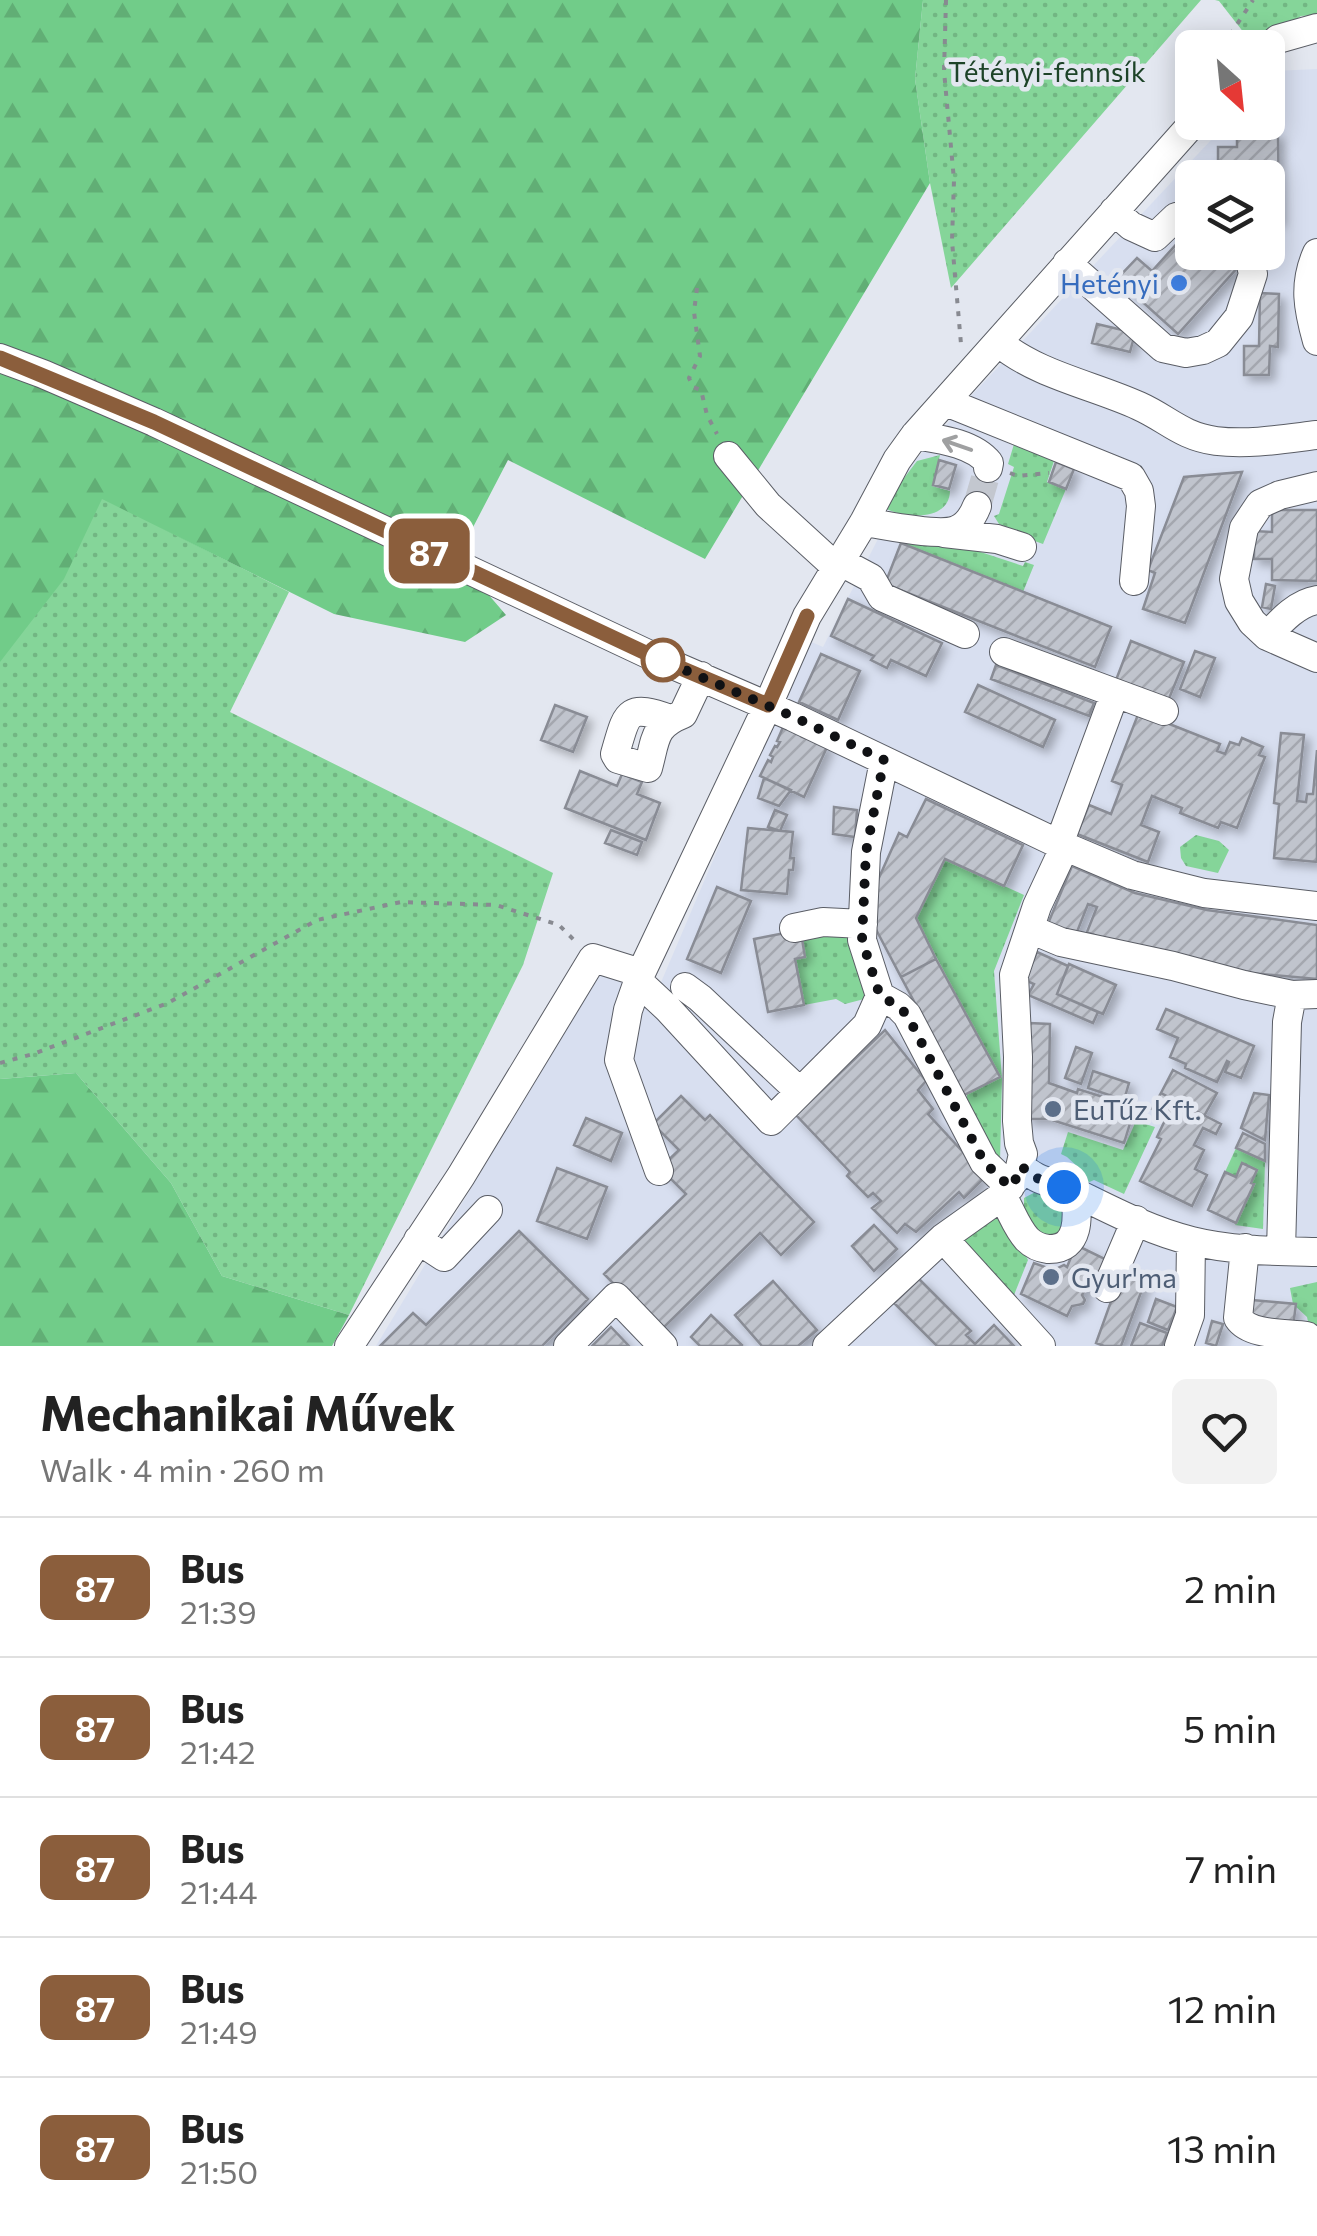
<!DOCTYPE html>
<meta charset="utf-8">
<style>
:root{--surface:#fff;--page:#f2f2f2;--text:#222;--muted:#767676;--line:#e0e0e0}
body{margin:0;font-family:Commissioner,sans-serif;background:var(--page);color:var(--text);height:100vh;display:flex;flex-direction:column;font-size:38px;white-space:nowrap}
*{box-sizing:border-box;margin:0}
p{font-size:32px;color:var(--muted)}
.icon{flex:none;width:55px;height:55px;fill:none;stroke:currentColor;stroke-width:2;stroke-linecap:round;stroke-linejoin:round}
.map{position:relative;height:1346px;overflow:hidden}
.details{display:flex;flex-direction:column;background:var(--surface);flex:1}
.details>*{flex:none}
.badge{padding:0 20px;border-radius:15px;font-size:35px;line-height:65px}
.needle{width:65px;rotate:153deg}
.tools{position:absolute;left:1175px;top:30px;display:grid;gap:20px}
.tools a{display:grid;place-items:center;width:110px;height:110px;border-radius:15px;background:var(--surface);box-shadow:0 5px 25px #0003;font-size:50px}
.you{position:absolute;width:50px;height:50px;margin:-25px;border:8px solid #fff;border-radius:50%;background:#1a73e8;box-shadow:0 0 0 15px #1a73e833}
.map>.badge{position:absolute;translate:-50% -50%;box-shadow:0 0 0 5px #fff}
.round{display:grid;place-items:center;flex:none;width:105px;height:105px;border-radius:15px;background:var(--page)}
.head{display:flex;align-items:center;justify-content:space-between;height:170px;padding:0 40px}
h1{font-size:48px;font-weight:700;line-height:75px}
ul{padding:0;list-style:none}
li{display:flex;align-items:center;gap:30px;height:140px;padding:0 40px;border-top:2px solid var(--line)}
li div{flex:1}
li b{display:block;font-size:38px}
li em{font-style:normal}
li .badge{min-width:110px;font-weight:700;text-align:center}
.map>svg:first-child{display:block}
</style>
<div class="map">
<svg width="1317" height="1346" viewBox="0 0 1317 1346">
<defs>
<pattern id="grass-dots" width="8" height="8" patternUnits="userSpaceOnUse" patternTransform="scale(2.5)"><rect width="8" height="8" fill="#85d599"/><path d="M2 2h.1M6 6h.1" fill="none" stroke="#72b683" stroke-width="1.8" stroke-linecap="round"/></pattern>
<pattern id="forest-firs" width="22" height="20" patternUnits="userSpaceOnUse" patternTransform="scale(2.5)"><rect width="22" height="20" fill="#71cc89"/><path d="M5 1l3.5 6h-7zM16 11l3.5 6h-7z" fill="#61ae75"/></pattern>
<pattern id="building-hatch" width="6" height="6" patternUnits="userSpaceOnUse" patternTransform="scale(2.5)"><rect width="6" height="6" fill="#c0c4cd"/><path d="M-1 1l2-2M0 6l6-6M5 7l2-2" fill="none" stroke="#a4a7af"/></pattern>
<filter id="shadow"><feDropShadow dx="5.5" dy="5.5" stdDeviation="5" flood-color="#0004"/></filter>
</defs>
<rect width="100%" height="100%" fill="#e3e7f0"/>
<path fill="#d8dff0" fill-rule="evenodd" d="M1317 69V1346H376L601 973 659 987 807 640 823 647 881 533 880 508 915 461 972 395 1227 123 1268 122V78L1274 71ZM1192 178H1268V252H1192Z"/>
<path fill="url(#grass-dots)" d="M923 0H1201L951 288 930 183 915 79Z
M1215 0H1317V15L1301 16 1278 32 1265 31 1248 38 1219 1Z
M0 394 162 528 289 592 230 712 553 873 523 965 349 1315 222 1276 171 1183 76 1073 0 1079Z
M1014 444 1054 461 1047 482 1066 489 1043 544 1029 539V535L999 524 994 516 999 514 1014 467 1008 464Z
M940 455 932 486 950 491C949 522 904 519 882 507L917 461Z
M880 535 950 542 1023 566 1025 562 1034 565 1023 592Z
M1196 835 1219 841 1229 850 1218 873 1186 866 1181 858 1180 847Z
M945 859 1024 895 994 971 1002 1079 1000 1162 992 1163 967 1101V1094L999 1077 916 918Z
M851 930 868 998 845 1004 836 999 804 1005 795 959 805 957 801 933Z
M1136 1121 1155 1127 1124 1194 1094 1180 1085 1184 1080 1181 1079 1168 1067 1157 1061 1154 1068 1132 1123 1150Z
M1236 1148 1265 1162 1263 1229 1235 1225 1253 1185 1251 1183 1257 1170 1243 1163 1236 1177 1225 1172Z
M1039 1190 1066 1200 1063 1237H1040L1024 1212V1198Z
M995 1212 1006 1217 1028 1260 1014 1295 963 1241Z
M1317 1282V1346H1302L1311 1336 1307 1317 1293 1304 1290 1288Z"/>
<path fill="url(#forest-firs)" d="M0 0H923L915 79 930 183 705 559 508 460 457 558 506 615 465 642 334 614 102 499 64 579 0 662Z
M76 1073 171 1183 222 1276 349 1315 332 1346H0V1079Z"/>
<path fill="url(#building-hatch)" stroke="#898c95" stroke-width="2.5" filter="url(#shadow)" d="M1278 134 1279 220 1268 221V178H1218V147H1237V135Z
M1192 227V252H1222L1238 267 1178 334 1117 279 1137 258 1152 271Z
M1260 293 1279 294 1278 347 1270 346 1269 375H1244V346H1259Z
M1097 324 1135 333 1130 352 1092 343Z
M939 460 956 465 949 489 933 485Z
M1056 462 1074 469 1066 489 1049 482Z
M1242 472 1185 623 1143 609 1155 573 1148 570 1184 477Z
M1272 510H1317V581L1272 580V559H1254V531L1272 532Z
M901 543 1111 627 1095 667 885 584Z
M1266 584 1275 586 1271 609 1262 607Z
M848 599 942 643 926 676 891 660 887 668 871 660 874 656 831 636Z
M1131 641 1184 662 1168 701 1116 680Z
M1195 651 1215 658 1200 697 1180 689Z
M821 654 860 671 838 720 799 702Z
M996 665 1094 703 1089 716 991 679Z
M978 685 1055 720 1043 747 965 712Z
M555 705 587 717 573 752 541 740Z
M1139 712 1220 744 1217 751 1225 754 1230 742 1239 745 1242 738 1263 747 1259 755 1265 757 1237 828 1221 822 1218 828 1180 813 1182 808 1152 796 1141 825 1159 832 1148 862 1077 834 1089 805 1111 814 1122 785 1112 781Z
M784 725 803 734 802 737 828 745 804 797 760 776 768 760 771 762 773 757 770 755 775 746 777 747 780 742 777 741Z
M1281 733 1304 735 1297 801 1306 802 1307 794H1313L1317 750V862L1274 858 1279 804 1274 803Z
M580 771 617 786 622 774 642 782 637 794 660 803 646 840 565 808Z
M764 778 791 790 779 806 758 798Z
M926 799 1023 845 1004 886 945 859 916 918 936 959 901 977 870 918 869 900 899 833 907 837Z
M834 807 857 810 855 837 833 834Z
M775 810 787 815 780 831 768 827Z
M748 828 793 832 790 858H794L793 870H789L787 894 741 890Z
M611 830 642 842 637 855 605 843Z
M1072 866 1135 893 1207 910 1317 925V979L1218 970 1111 942 1087 932 1097 907 1088 904 1075 937 1047 926Z
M717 887 751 901 721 973 687 959Z
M790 932 801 933 805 957 795 959 804 1005 768 1012 754 939Z
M1037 952 1068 966 1057 994 1098 1012 1093 1023 1028 995 1034 984 1025 980Z
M936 959 1000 1077 964 1095 901 977Z
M1069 964 1116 985 1103 1014 1057 994Z
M1166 1009 1254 1046 1241 1078 1225 1072 1229 1062 1227 1061 1217 1082 1185 1068 1186 1064 1170 1057 1178 1038 1157 1029Z
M1029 1023 1050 1024 1049 1083 1077 1093 1078 1089 1135 1107 1124 1143 1049 1119H1027Z
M885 1030 926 1081 918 1090 933 1109 928 1114 974 1164 982 1180 964 1198 959 1192 916 1232 905 1224 897 1233 872 1208 881 1201 873 1193 868 1197 847 1176 850 1172 796 1115Z
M1076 1047 1092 1053 1081 1084 1065 1078Z
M1173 1070 1217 1093 1204 1116 1161 1093Z
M1093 1071 1129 1083 1124 1100 1088 1088Z
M1161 1093 1221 1124 1216 1134 1203 1128 1194 1145 1204 1150 1195 1169 1207 1175 1192 1206 1140 1181 1161 1139 1157 1137 1167 1116 1152 1109Z
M1254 1093 1269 1095 1265 1140 1241 1128Z
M681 1096 705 1120 710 1115 814 1222 781 1255 760 1233 660 1331 604 1274 686 1194 660 1168 679 1150 653 1124Z
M586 1118 622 1133 611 1161 574 1145Z
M1243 1133 1265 1144V1161L1236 1148Z
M1242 1163 1257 1170 1251 1183 1254 1184 1236 1223 1208 1210 1225 1172 1236 1177Z
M557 1168 607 1187 587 1239 537 1221Z
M874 1225 897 1249 874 1271 852 1246Z
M519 1231 588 1299 542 1346H380L413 1313 426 1325Z
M1076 1245 1105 1259 1093 1286 1088 1285 1082 1295 1085 1300 1083 1304 1072 1306 1067 1316 1021 1294 1034 1263 1056 1271 1058 1268 1064 1265 1067 1267Z
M1122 1271 1146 1279 1121 1346H1104L1096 1343Z
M919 1279 971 1331 966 1335 975 1344 994 1325 1014 1346H937L894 1303Z
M773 1281 817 1330 798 1346H762L735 1315Z
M1156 1299 1177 1307 1168 1330 1148 1322Z
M1252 1300 1296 1304 1293 1327 1249 1323Z
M711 1315 742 1345 741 1346H700L691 1337Z
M1212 1321 1223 1324 1216 1346 1206 1343Z
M1140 1323 1167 1333 1162 1346H1131Z
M611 1327 629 1346H592Z"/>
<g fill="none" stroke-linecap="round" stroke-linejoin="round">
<path stroke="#c3c7cf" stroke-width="28" stroke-dasharray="28 14" stroke-linecap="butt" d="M977 506 988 468"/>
<g stroke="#5a5d65" stroke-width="30">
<path id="minor" d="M1268 48 1278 39 1317 28
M1114 211 1131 226 1155 237 1176 217 1192 214
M1317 253C1303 284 1308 309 1317 341
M1067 263 1163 348 1186 353 1203 350 1218 343 1239 317 1253 274 1248 252
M998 342C1037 375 1093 385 1139 406 1168 419 1181 436 1216 441 1249 445 1284 439 1317 435
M0 358 43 374 154 422 650 655 793 717 1059 844 1132 875 1204 893 1317 906
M946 402 1131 477 1139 491 1141 506 1134 581
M915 435C939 439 973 443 989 463L988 468
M728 456 768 505 837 568
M1317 486 1280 495 1260 504 1244 528 1234 579 1239 601 1252 622 1267 636 1317 658
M864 522C885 525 938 537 956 530 967 526 973 516 977 506
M944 533 997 539 1022 547
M841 562 871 578 882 597 965 634
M1267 636C1281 621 1297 603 1317 600
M1004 652 1164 711
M670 719C626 703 627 713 615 754L618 759 648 768C656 739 653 726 683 714L701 676
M1059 844 1115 693
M794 928 823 922 863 924
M1030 929 1061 942 1173 966 1244 985 1292 995 1317 994
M638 981 668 1009 771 1121 867 1025 880 996 862 940 866 852 884 761
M685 987 700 998 799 1091
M880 996 898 1006 907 1015 984 1162 1010 1187
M1022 1166C1034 1181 1053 1182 1070 1190 1109 1209 1150 1231 1192 1241 1232 1251 1276 1251 1317 1252
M659 1171 619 1060 628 1010 641 973 768 705 807 616 864 522 897 460 915 435 1194 122
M1002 1196C1011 1210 1016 1227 1027 1239 1033 1245 1039 1248 1048 1249 1081 1250 1078 1215 1075 1193
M943 1238 1041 1346
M418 1240 444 1257 488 1210
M1245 1248 1238 1318C1250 1336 1286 1333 1307 1336
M1281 1251 1287 1022 1292 995
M1107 1288 1136 1220
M349 1346 461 1176 593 958 641 973
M568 1346 616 1297 663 1346
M827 1346 943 1238 1002 1196 1018 1176 1023 1154 1019 1143 1017 1121 1018 1057 1014 975 1037 906 1065 846
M1179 1346 1190 1315 1191 1241"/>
</g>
<path stroke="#888a91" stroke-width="4" stroke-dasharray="5 8" stroke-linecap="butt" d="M946 0 944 71 954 180 952 241 961 344
M1235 48 1232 32 1253 0
M697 288 694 312 700 356 689 378 693 387 701 390 707 415 717 434
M1010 473 1018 476 1049 473
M0 1063 33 1054 168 1003 317 920 401 902 496 905 559 925 575 941"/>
<use href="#minor" stroke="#fff" stroke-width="28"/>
</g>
<defs><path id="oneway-shaft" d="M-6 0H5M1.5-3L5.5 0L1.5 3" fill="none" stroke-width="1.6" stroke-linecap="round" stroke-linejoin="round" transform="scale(2.5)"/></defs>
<use stroke="#9fa0a1" href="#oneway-shaft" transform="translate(957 445) rotate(-161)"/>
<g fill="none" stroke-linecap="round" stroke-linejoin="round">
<g stroke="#fff" stroke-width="22">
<path id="line" d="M0 358 154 422 650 655 768 705 807 616"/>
</g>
<use href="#line" stroke="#8b5e3c" stroke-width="15"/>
<path stroke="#101114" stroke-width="10" stroke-dasharray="0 18" d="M663 660 650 655 794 717 884 760 866 852 862 940 880 996 898 1006 907 1015 984 1162 1010 1187 1018 1176 1022 1166 1030 1176 1064 1187"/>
</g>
<circle fill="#3f7fe0" stroke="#e3e7f0" stroke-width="4" cx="1179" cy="283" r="10"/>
<circle fill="#fff" stroke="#8b5e3c" stroke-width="5" cx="663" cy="660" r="20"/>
<g fill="#5c6f8a" stroke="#e3e7f0" stroke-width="4">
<circle cx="1053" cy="1109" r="10"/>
<circle cx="1051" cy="1277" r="10"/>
</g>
<g text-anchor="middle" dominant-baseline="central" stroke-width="9" stroke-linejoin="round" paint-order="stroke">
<g font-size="28" fill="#1d4328" stroke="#e3e7f0">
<text x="1047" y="71">Tétényi-fennsík</text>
</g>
<g font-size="28" fill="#366cbe" stroke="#e3e7f0" text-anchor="end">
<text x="1159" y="283">Hetényi</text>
</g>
<g font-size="28" fill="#4e5e75" stroke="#e3e7f0" text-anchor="start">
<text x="1073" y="1109">EuTűz Kft.</text>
<text x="1071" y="1277">Gyur'ma</text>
</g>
</g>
</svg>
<div class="tools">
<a><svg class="needle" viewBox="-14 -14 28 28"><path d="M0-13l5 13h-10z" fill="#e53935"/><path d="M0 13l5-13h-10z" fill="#767676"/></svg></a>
<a><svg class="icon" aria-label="layers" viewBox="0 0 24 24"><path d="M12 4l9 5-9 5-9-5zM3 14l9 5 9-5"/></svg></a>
</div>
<div class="you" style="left:1064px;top:1187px"></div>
<b class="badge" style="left:429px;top:551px;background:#8b5e3c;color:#fff">87</b>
</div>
<section class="details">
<div class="head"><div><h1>Mechanikai Művek</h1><p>Walk · 4 min · 260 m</p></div><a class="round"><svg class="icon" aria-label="heart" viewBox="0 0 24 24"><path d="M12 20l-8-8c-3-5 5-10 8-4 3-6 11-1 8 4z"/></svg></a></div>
<ul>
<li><span class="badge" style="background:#8b5e3c;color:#fff">87</span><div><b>Bus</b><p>21:39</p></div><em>2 min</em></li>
<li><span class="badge" style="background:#8b5e3c;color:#fff">87</span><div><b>Bus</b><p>21:42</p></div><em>5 min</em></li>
<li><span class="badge" style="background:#8b5e3c;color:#fff">87</span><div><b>Bus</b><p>21:44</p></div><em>7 min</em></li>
<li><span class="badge" style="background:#8b5e3c;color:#fff">87</span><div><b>Bus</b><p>21:49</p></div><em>12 min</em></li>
<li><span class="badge" style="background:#8b5e3c;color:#fff">87</span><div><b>Bus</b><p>21:50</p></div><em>13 min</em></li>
</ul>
</section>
